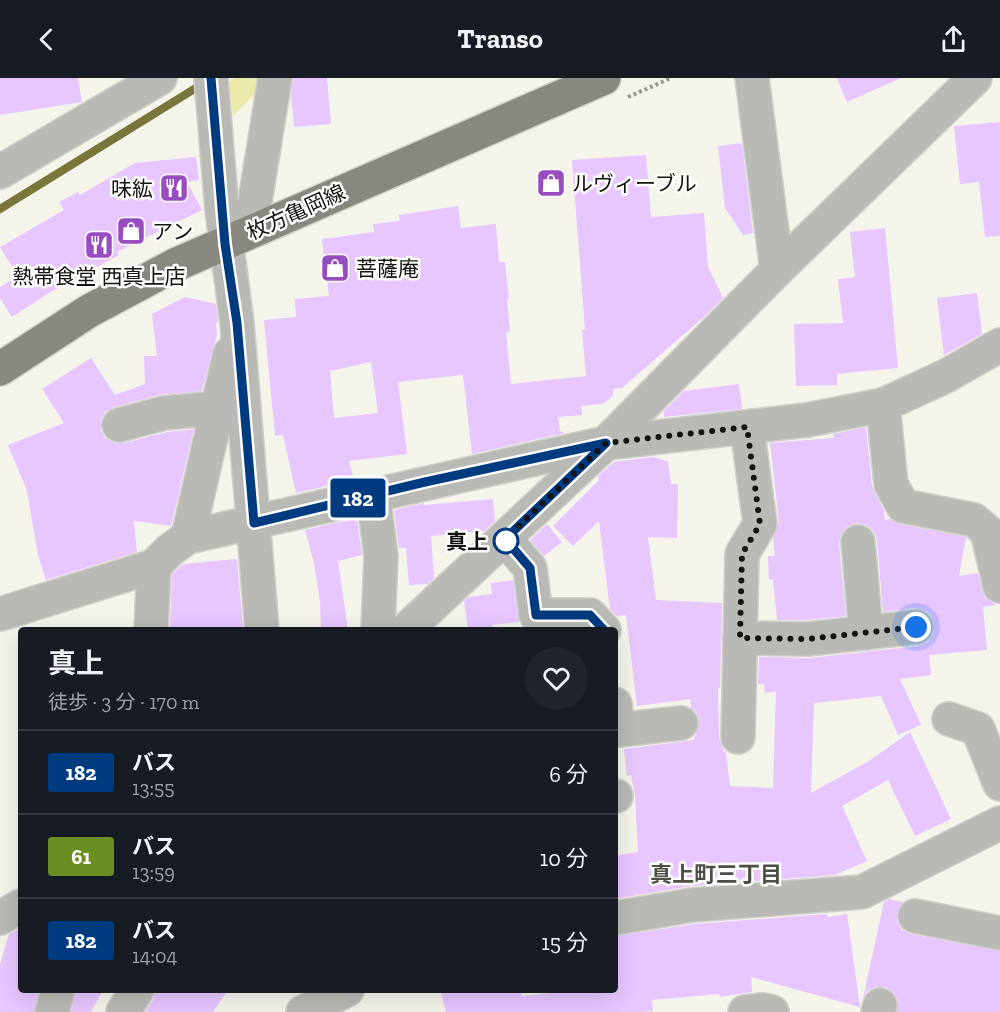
<!DOCTYPE html>
<html lang="ja">
<meta charset="utf-8">
<style>
:root{--surface:#171b24;--page:#20242c;--text:#f1f3f6;--muted:#9ea1a6;--line:#363941}
body{margin:0;font-family:"Zilla Slab","Noto Sans JP",serif;background:var(--page);color:var(--text);height:100vh;display:flex;flex-direction:column;font-size:22px;white-space:nowrap}
*{box-sizing:border-box;margin:0}
p{font-size:20px;color:var(--muted)}
.icon{flex:none;width:33px;height:33px;fill:none;stroke:currentColor;stroke-width:2;stroke-linecap:round;stroke-linejoin:round}
.map{position:relative;flex:1;overflow:hidden}
.side{position:absolute;left:18px;top:549px;width:600px;height:366px;display:flex;flex-direction:column;background:var(--surface);border-radius:6px;box-shadow:0 6px 24px #0002}
.side>*{flex:none}
.badge{padding:0 12px;border-radius:4px;font-size:21px;line-height:39px}
.you{position:absolute;width:30px;height:30px;margin:-15px;border:4px solid #fff;border-radius:50%;background:#1a73e8;box-shadow:0 0 0 9px #1a73e833}
.map>.badge{position:absolute;translate:-50% -50%;box-shadow:0 0 0 3px #fff}
.round{display:grid;place-items:center;flex:none;width:63px;height:63px;border-radius:32px;background:var(--page)}
.headline{display:flex;align-items:center;justify-content:space-between;height:102px;padding:0 30px}
h1{font-size:28px;font-weight:700;line-height:45px}
ul{padding:0;list-style:none}
li{display:flex;align-items:center;gap:18px;height:84px;padding:0 30px;border-top:2px solid var(--line)}
li div{flex:1}
li b{display:block;font-size:22px}
li em{font-style:normal}
li .badge{min-width:66px;font-weight:700;text-align:center}
header{display:flex;justify-content:space-between;align-items:center;height:78px;padding:0 30px;background:var(--surface);font-size:27px;font-weight:700}
.map>svg:first-child{display:block}
</style>
<header><svg class="icon" aria-label="back" viewBox="0 0 24 24"><path d="M15 5l-7 7 7 7"/></svg>Transo<svg class="icon" aria-label="share" viewBox="0 0 24 24"><path d="M12 15V3M7 8l5-5 5 5M5 13v7h14v-7"/></svg></header>
<div class="map">
<svg width="1000" height="934" viewBox="0 0 1000 934">
<rect width="100%" height="100%" fill="#f4f4eb"/>
<path fill="#eceaab" d="M234 0H263L254 17 233 38 229 4Z"/>
<g fill="none" stroke-linecap="round" stroke-linejoin="round">
<path stroke="#79763c" stroke-width="8" d="M0 131 204 5"/>
</g>
<path fill="#e8c6ff" fill-rule="evenodd" d="M0 0H78L82 24 0 37Z
M293 0H327L331 46 294 49 291 17Z
M837 0H901L847 24Z
M1000 44V158L985 159 979 104 960 106 954 48Z
M742 65 753 155 743 157 725 130 718 68Z
M646 77 651 139 704 135 708 189 723 220 706 237 622 310 613 311V318L603 326 581 328 582 337 558 339 560 353 565 355 472 376 463 297 398 304 407 376 349 383 354 402 296 415 283 357 275 358 264 242 296 239 295 221 329 218 322 161 374 154 373 146 400 143 399 137 458 128 461 150 496 146 499 184H505L509 221H507L510 254H506L511 306 586 298 582 252 585 251 572 82ZM371 284 378 335 334 340 330 293Z
M196 79 199 102 187 104 202 132 117 174 119 177 49 215 12 239 0 220V209L18 198 0 169 64 132 59 124 78 114 80 117 135 85Z
M885 150 898 290 837 296V307L796 308 794 246 843 245 838 201 855 199 850 154Z
M977 215 982 256 944 277 937 220Z
M185 219 216 226 218 244 216 245 217 256 202 313 159 317 114 329 105 334 101 343V352L105 360 115 365H124L167 354 194 351 171 448 134 443 137 474 46 502 38 477 27 413 8 367 64 345 42 311 91 280 115 317 145 306 144 278H157L152 236Z
M739 306 742 331 664 339V333L684 313Z
M866 349 872 408 884 433 885 442 890 441 899 446 966 459 959 498 978 495 982 512 986 520 996 527 983 529 987 572 929 577 931 597 900 601 921 647 898 657 881 618 814 625 811 715 869 683 910 654 951 741 915 758 888 702 842 728 867 783 835 797 691 808 615 821V778L638 774 635 717 631 697 627 698 624 671 694 662 699 642 696 634 691 630 690 621 637 628 626 537 617 538 610 531 599 443 573 468 553 448 599 402 598 398 614 384 652 379 668 383 671 406H678L677 460 648 459 656 522 722 525 720 610H718L719 659 724 674 726 673 730 708 773 710 776 613 765 615 764 606H758L759 579 810 580 918 568 928 564 933 556 934 546 931 537 924 532 914 530 883 534 877 462 874 454 866 447 857 445 847 449 841 457 839 465 846 538 807 542H777L773 501 769 502 768 478H775L773 460 779 444 770 365 834 360 833 356Z
M493 421 495 443 484 453 431 458 434 500 428 506 409 507 406 470H399L394 432 424 425V427Z
M357 440 362 477 338 483 348 552H321L320 523 314 485 305 452Z
M547 446 562 464 544 478 530 462Z
M237 481 243 550 170 552 172 496 183 486Z
M513 502 519 544 492 547 493 552H468L464 523 469 519 492 516 491 505Z
M889 821 903 824 897 834V843L902 852 911 856 1000 873V934H897L898 922 893 914 885 909H875L867 913 863 920 884 824Z
M827 836V839L847 836 860 929 751 899 752 914 720 919 719 916 652 922 653 933 641 934H446L440 912H520L522 918 582 912H615V858L694 846Z
M21 850V912H39L34 934H0V886L9 856Z
M76 912H103L91 934H71Z
M156 912H228L213 934H145L153 922Z"/>
<g fill="none" stroke-linecap="round" stroke-linejoin="round">
<g stroke="#d0d0c8" stroke-width="36">
<path id="minor" d="M211 0 222 132 237 245 262 552
M752 0 777 192
M0 94 160 0
M250 154 275 0
M883 327 891 406 903 428 974 442 987 453 1000 508
M119 347 164 335 218 330
M373 416 381 478 378 552
M188 459 230 276
M505 461 530 490 536 537H590L604 552
M858 464 866 555
M0 536 154 488 170 472 188 459 606 365 807 342 883 327 946 298 1000 267
M151 552 154 488
M740 560 808 561 916 549
M615 626 618 652 681 645
M949 641 978 651 1000 706
M738 659 742 476 760 446 747 349
M615 718H616
M915 838 1000 855
M0 840 21 828
M615 840 692 827 862 814 1000 745
M52 934 58 912
M303 934 347 912
M745 934 762 932 772 934
M878 934 880 927"/>
</g>
<g stroke="#d0d0c8" stroke-width="36">
<path id="tertiary" d="M406 552 606 365 777 192 975 0
M123 934 137 912"/>
</g>
<g stroke="#d0d0c8" stroke-width="36">
<path id="primary" d="M0 291 89 233 175 187 604 0"/>
</g>
<path stroke="#999992" stroke-width="4" stroke-dasharray="3 3" stroke-linecap="butt" d="M628 19 671 0"/>
<use href="#minor" stroke="#b9b9b5" stroke-width="33"/>
<use href="#tertiary" stroke="#b9b9b5" stroke-width="33"/>
<use href="#primary" stroke="#888881" stroke-width="33"/>
</g>
<g fill="none" stroke-linecap="round" stroke-linejoin="round">
<g stroke="#fff" stroke-width="14">
<path id="line" d="M211 0 225 166 237 245 254 445 425 404 606 365 505 461 530 490 536 537H590L604 552"/>
</g>
<use href="#line" stroke="#003b80" stroke-width="9"/>
<path stroke="#131310" stroke-width="6" stroke-dasharray="0 10.8" d="M506 463 505 461 606 365 747 349 760 446 742 476 740 560 808 561 916 549"/>
</g>
<defs>
<g id="shop-square" transform="scale(1.5)"><rect x="-9" y="-9" width="18" height="18" rx="4" fill="#974dbf" stroke="#fffffe"/><path d="M-5-2.5h2.3a2.7 3.5 0 0 1 5.4 0H5L5.5 6h-11ZM-1.5-2.5h3a1.5 2.3 0 0 0-3 0Z" fill="#fff"/></g>
<g id="restaurant-square" transform="scale(1.5)"><rect x="-9" y="-9" width="18" height="18" rx="4" fill="#974dbf" stroke="#fffffe"/><path d="M-5-6h1v4h1v-4h1v4h1v-4h1v5L-1.5 .5V6h-2V.5L-5-1ZM5-6V6H3V1.5H1.5Q1.5-4 5-6Z" fill="#fff"/></g>
</defs>
<g fill-rule="evenodd">
<use href="#shop-square" x="551" y="105"/>
<use href="#restaurant-square" x="174" y="110"/>
<use href="#shop-square" x="131" y="153"/>
<use href="#restaurant-square" x="99" y="167"/>
<use href="#shop-square" x="335" y="190"/>
</g>
<circle fill="#fff" stroke="#003b80" stroke-width="3" cx="506" cy="463" r="12"/>
<g text-anchor="middle" dominant-baseline="central" stroke-width="5" stroke-linejoin="round" paint-order="stroke">
<g font-size="21" fill="#131310" stroke="#fffffe" text-anchor="start">
<text x="572" y="105">ルヴィーブル</text>
<text x="153" y="110" text-anchor="end">味紘</text>
<text x="152" y="153">アン</text>
<text x="356" y="190">菩薩庵</text>
<text x="99" y="198" text-anchor="middle">熱帯食堂 西真上店</text>
</g>
<g font-size="21" fill="#131310" stroke="#fffffe">
<text transform="translate(296 134) rotate(-24)">枚方亀岡線</text>
</g>
<g font-size="21" font-weight="bold" fill="#131310" stroke="#fffffe" text-anchor="end">
<text x="488" y="463">真上</text>
</g>
<g font-size="22" font-weight="bold" fill="#4e4e47" stroke="#fffffe">
<text x="716" y="796">真上町三丁目</text>
</g>
</g>
</svg>
<div class="you" style="left:916px;top:549px"></div>
<b class="badge" style="left:358px;top:420px;background:#003b80;color:#fff">182</b>
<section class="side">
<div class="headline"><div><h1>真上</h1><p>徒歩 · 3 分 · 170 m</p></div><a class="round"><svg class="icon" aria-label="heart" viewBox="0 0 24 24"><path d="M12 20l-8-8c-3-5 5-10 8-4 3-6 11-1 8 4z"/></svg></a></div>
<ul>
<li><span class="badge" style="background:#003b80;color:#fff">182</span><div><b>バス</b><p>13:55</p></div><em>6 分</em></li>
<li><span class="badge" style="background:#6b8e23;color:#fff">61</span><div><b>バス</b><p>13:59</p></div><em>10 分</em></li>
<li><span class="badge" style="background:#003b80;color:#fff">182</span><div><b>バス</b><p>14:04</p></div><em>15 分</em></li>
</ul>
</section>
</div>
